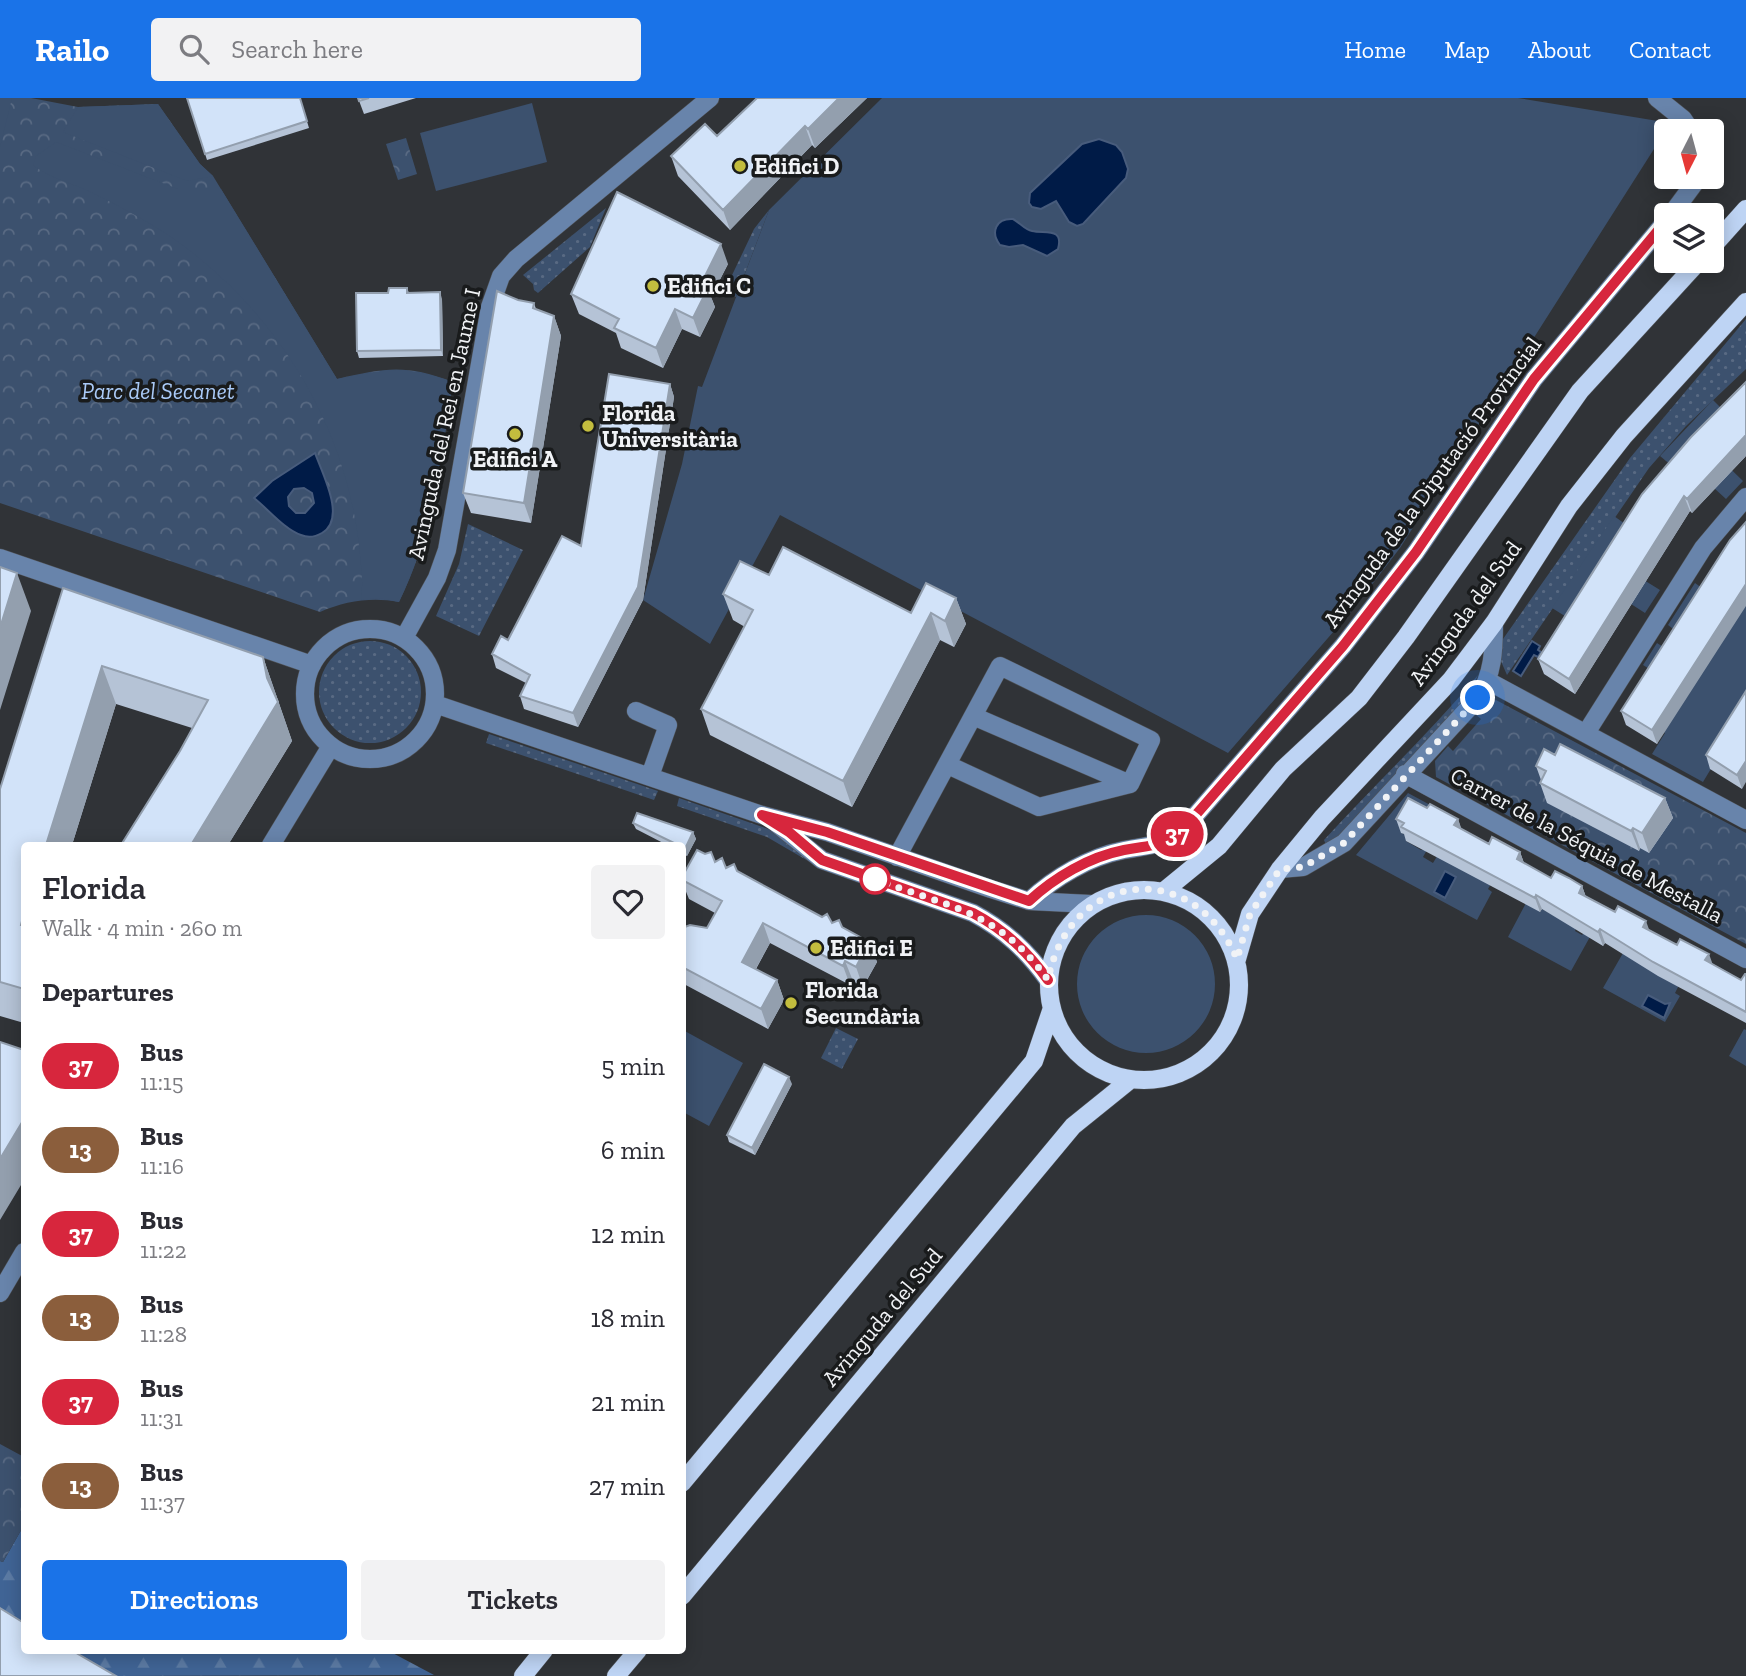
<!DOCTYPE html>
<meta charset="utf-8">
<style>
:root{--surface:#fff;--page:#f2f2f3;--text:#2b2b33;--muted:#7c7c81;--accent:#1a73e8}
body{margin:0;font-family:"Zilla Slab",serif;background:var(--page);color:var(--text);height:100vh;display:flex;flex-direction:column;font-size:26px;white-space:nowrap}
*{box-sizing:border-box;margin:0}
p{font-size:23px;color:var(--muted)}
.icon{flex:none;width:38px;height:38px;fill:none;stroke:currentColor;stroke-width:2;stroke-linecap:round;stroke-linejoin:round}
.map{position:relative;flex:1;overflow:hidden}
.side{position:absolute;left:21px;top:744px;width:665px;height:812px;display:flex;flex-direction:column;background:var(--surface);border-radius:7px;box-shadow:0 4px 18px #0003}
.side>*{flex:none}
.badge{padding:0 14px;border-radius:23px;font-size:24px;line-height:46px}
.needle{width:46px;rotate:186deg}
.buttons{position:absolute;left:1654px;top:21px;display:grid;gap:14px}
.buttons a{display:grid;place-items:center;width:70px;height:70px;border-radius:7px;background:var(--surface);box-shadow:0 4px 18px #0003;font-size:35px}
.you{position:absolute;width:35px;height:35px;margin:-18px;border:5px solid #fff;border-radius:50%;background:#1a73e8;box-shadow:0 0 0 10px #1a73e833}
.map>.badge{position:absolute;translate:-50% -50%;box-shadow:0 0 0 4px #fff}
h2{padding:0 21px;font-size:26px;line-height:63px}
.round{display:grid;place-items:center;flex:none;width:74px;height:74px;border-radius:7px;background:var(--page)}
.head{display:flex;align-items:center;justify-content:space-between;height:119px;padding:0 21px}
h1{font-size:33px;font-weight:600;line-height:52px}
.cta{display:flex;gap:14px;margin-top:auto;padding:14px 21px}
.cta a{flex:1;height:80px;border-radius:7px;background:var(--accent);color:#fff;font-size:28px;font-weight:600;line-height:80px;text-align:center}
.cta a+a{background:var(--page);color:var(--text)}
ul{padding:0;list-style:none}
li{display:flex;align-items:center;gap:21px;height:84px;padding:0 21px}
li div{flex:1}
li b{display:block;font-size:26px}
li em{font-style:normal}
li .badge{min-width:77px;font-weight:700;text-align:center}
header{display:flex;align-items:center;gap:42px;box-sizing:border-box;height:98px;padding:0 35px;background:var(--accent);color:#fff}
header strong{font-size:33px}
nav{display:flex;gap:38px;margin-inline-start:auto;font-size:24px}
.search{width:490px;height:63px;background:var(--page);display:flex;align-items:center;gap:18px;box-sizing:border-box;padding:0 24px;border-radius:7px;color:var(--muted);font-size:26px}
.map>svg:first-child{display:block}
</style>
<header>
<strong>Railo</strong>
<div class="search"><svg class="icon" aria-label="search" viewBox="0 0 24 24"><circle cx="10" cy="10" r="6"/><path d="M15 15l6 6"/></svg>Search here</div>
<nav><a>Home</a><a>Map</a><a>About</a><a>Contact</a></nav>
</header>
<div class="map">
<svg width="1746" height="1578" viewBox="0 0 1746 1578">
<defs>
<pattern id="grass-dots" width="8" height="8" patternUnits="userSpaceOnUse" patternTransform="scale(1.75)"><rect width="8" height="8" fill="#3c516e"/><path d="M2 2h.1M6 6h.1" fill="none" stroke="#596a83" stroke-width="1.8" stroke-linecap="round"/></pattern>
<pattern id="forest-firs" width="22" height="20" patternUnits="userSpaceOnUse" patternTransform="scale(1.75)"><rect width="22" height="20" fill="#406495"/><path d="M5 1l3.5 6h-7zM16 11l3.5 6h-7z" fill="#5c7ba4"/></pattern>
<pattern id="park-crowns" width="20" height="18" patternUnits="userSpaceOnUse" patternTransform="scale(1.75)"><rect width="20" height="18" fill="#3c516e"/><path d="M2 6a3 3 0 1 1 6 0M12 15a3 3 0 1 1 6 0" fill="none" stroke="#596a83"/></pattern>
</defs>
<rect width="100%" height="100%" fill="#303337"/>
<path fill="url(#grass-dots)" d="M606 110 590 149 538 195 534 192 533 186 523 177Z
M769 112 736 199 724 194 754 131Z
M1746 221V271L1686 328 1649 370 1507 577 1500 561 1503 541 1630 360Z
M468 426 523 452 479 538 436 518 459 466Z
M319 594a51 51 0 1 1 102 0a51 51 0 1 1-102 0Z
M1478 577 1469 597 1335 745 1326 747 1324 742C1375 686 1430 635 1478 577Z
M489 636 658 693 654 702 486 645Z
M679 700 774 733 815 767 767 739 677 708Z
M836 930 858 941 842 971 821 960Z"/>
<path fill="url(#forest-firs)" d="M24 1427V1530L0 1516V1463L3 1464Z
M62 1552H387L434 1577 107 1578Z"/>
<path fill="url(#park-crowns)" d="M0 0H31L78 9 158 6 200 66 213 78 337 281C387 270 404 266 453 284 441 360 433 435 399 504 371 499 346 503 320 514L0 405Z
M406 40 417 76 398 82 386 46Z
M1496 602 1746 735V846L1436 679 1435 663 1448 648 1453 653 1481 621 1475 616 1485 607Z
M0 1346 24 1359V1427L3 1464 0 1463Z"/>
<path fill="#3c516e" d="M0 0H12L0 49Z
M882 0H1518L1664 24 1668 29 1400 450 1354 510 1228 655 780 417 710 546 643 502 682 366 698 288 702 289 769 112Z
M532 5 547 64 436 93 420 35Z
M158 6 200 66 213 78 187 83 63 34 78 9Z
M56 44 178 91H221L337 281C388 271 402 266 453 284 441 360 433 435 399 504L379 500 361 502C364 481 360 460 358 439 342 319 272 210 174 141 146 122 116 106 86 92 68 84 48 79 33 67L36 58Z
M1713 302 1734 323 1705 346 1743 383 1726 401 1714 390 1684 378 1660 358Z
M1614 418 1639 436 1615 464 1660 492 1645 515 1631 506 1576 525 1552 510Z
M1695 485 1709 495 1746 498V624L1718 659 1703 684 1652 656 1665 635 1660 631 1689 596 1643 567 1657 545 1671 554 1681 537 1668 527Z
M1408 695 1434 709 1402 735 1409 739 1406 743 1421 752 1428 750 1423 759 1433 765 1439 755 1492 784 1488 791 1492 794 1477 822 1356 757Z
M1527 803 1540 814 1542 811 1576 830 1575 833 1582 837 1585 834 1591 837 1571 873 1508 839Z
M1077 886a69 69 0 1 1 138 0a69 69 0 1 1-138 0Z
M1623 855 1666 882 1680 885 1675 895 1680 898 1665 924 1603 890Z
M1744 931 1746 932V968L1729 958Z
M683 932 743 965 709 1028 683 1014Z"/>
<path fill="#001b47" stroke="#485c7c" stroke-width="2" fill-rule="evenodd" d="M1099 41 1116 47 1122 54 1128 71 1126 80 1083 126 1077 128 1069 124 1056 103 1041 111 1032 109 1029 105 1030 95 1082 46Z
M1013 121C1019 124 1025 132 1032 133 1045 136 1064 129 1058 151L1047 158 1023 147 1009 149 1000 147C990 134 996 120 1013 121Z
M315 355C322 375 347 421 322 435 315 439 308 440 301 437 284 431 268 411 254 400L272 383ZM304 390 312 395 314 405 305 415H296L289 408 288 399 294 391Z
M1532 543 1540 548 1538 552 1541 554 1538 559 1534 557 1521 578 1513 573Z
M1445 773 1456 779 1445 800 1434 794Z
M1648 897 1665 906 1670 905 1664 920 1642 908Z"/>
<g fill="none" stroke-linecap="round" stroke-linejoin="round">
<g stroke="#4f5256" stroke-width="19">
<path id="minor" d="M1657 0 1683 21 1691 33
M1671 117 1699 79
M0 460 312 567
M305 596a65 65 0 1 1 130 0a65 65 0 1 1-130 0Z
M404 540 437 480 447 452 490 209 501 178 516 161 710 0
M1488 583 1746 722
M435 606 762 717 827 734 991 791 1029 803 1091 806
M636 613 668 627 650 678
M1586 635 1703 450 1746 399
M948 667 1039 709 1130 686
M1405 676 1746 861
M777 726 822 762 973 815C1005 832 1027 853 1048 882
M271 747 331 648
M897 759 1000 568 1151 642 1130 686 973 618
M1280 771 1303 769 1344 745 1478 600C1493 576 1494 553 1494 525
M1029 803C1055 779 1089 759 1124 752 1149 747 1157 749 1180 735L1343 548 1416 454 1534 281 1666 123
M0 1195 24 1154"/>
</g>
<g stroke="#4f5256" stroke-width="19">
<path id="major" d="M1712 149 1746 111
M1049 887a95 95 0 1 1 190 0a95 95 0 1 1-190 0Z
M1164 793 1219 748 1283 671 1359 600 1406 539 1580 293 1699 163
M1237 861 1250 816 1280 771 1322 720 1451 582 1494 525 1569 408 1624 338 1746 204
M682 1385 1034 963 1051 913
M682 1498 1073 1028 1130 982
M523 1578 544 1552
M616 1578 638 1552"/>
</g>
<use href="#minor" stroke="#6884ab" stroke-width="18"/>
<use href="#major" stroke="#bed4f4" stroke-width="18"/>
</g>
<path fill="#b5c3d6" d="M187 0H300L309 30 207 62Z
M358 0H416L364 16Z
M757 0H867L815 50 812 47 730 132 678 78 671 58 717 38Z
M728 166 711 199 715 209 700 239 682 231 663 270 621 250 616 235 579 216 571 196Z
M407 190 409 195 442 201 443 258 359 260 357 253 388 195Z
M518 202 534 205 536 211 554 218 561 238 531 425 471 415 463 395Z
M670 286 674 299 643 502 578 629 524 611 520 598 526 585 496 570 492 556 508 542 581 448Z
M1746 358 1692 415 1690 413 1575 596 1544 576 1538 561 1642 396Z
M1746 424 1657 646 1626 627 1621 613Z
M769 477 911 515 956 500 966 526 954 549 940 542 852 709 710 637 701 611 745 529 733 522 723 496Z
M63 490 263 559 292 643 228 747H121L180 653 192 630 116 606 72 747H24V925L0 918V691Z
M1746 593 1742 691 1710 671 1706 657Z
M1555 657 1665 700 1673 720 1649 755 1640 750 1639 753 1547 705 1540 685 1541 682 1536 668Z
M1427 710 1458 721 1461 731 1489 746 1520 754 1524 765 1551 780 1582 788 1586 799 1741 882 1746 876V925L1658 878 1605 845 1603 848 1542 811 1540 814 1406 743 1404 736 1401 735 1396 721Z
M633 725 693 734 696 741 687 758 682 755V747H667L636 731Z
M715 764 726 770 737 773 832 825 842 829 869 844 877 864 863 889 853 883 850 887 770 845 756 871 777 882 784 902 768 931 682 885V830H707L715 815 689 801 682 784V779Z
M792 986 755 1057 729 1044 727 1037Z"/>
<path fill="#939fae" d="M839 0H867L815 50 808 31Z
M805 28 812 47 730 132 723 112Z
M721 146 728 166 711 199 715 209 700 239 693 220 701 186Z
M440 194 442 201 443 258 441 252Z
M675 211 682 231 663 270 656 250Z
M554 218 561 238 531 425 524 405Z
M670 286 674 299 643 502 578 629 573 615Z
M1746 337V358L1692 415 1687 401Z
M1684 398 1690 413 1575 596 1569 581Z
M17 475 31 513 0 612V530Z
M1746 486V508L1657 646 1652 632Z
M956 500 966 526 954 549 945 523Z
M931 515 940 542 852 709 843 683Z
M263 559 292 643 228 747H191L267 580Z
M102 568 116 606 72 747H46Z
M1746 663V684L1742 691 1737 677Z
M1665 700 1673 720 1649 755 1642 735Z
M1458 721 1463 735 1454 727Z
M1633 730 1640 750 1639 753 1631 733Z
M693 734 696 741 687 758 685 751Z
M1520 754 1525 768 1517 761Z
M1582 788 1587 802 1579 795Z
M1536 797 1542 811 1540 814 1535 800Z
M24 815V838L21 827Z
M1646 823 1651 837 1643 829Z
M763 825 770 845 749 883 742 864Z
M1600 831 1605 845 1603 848 1598 834Z
M869 844 877 864 863 889 856 869Z
M1709 856 1714 870 1705 862Z
M845 863 853 883 850 887 843 868Z
M777 882 784 902 768 931 761 911Z
M789 979 792 986 755 1057 752 1050Z
M24 1021V1082L0 1122V1061Z"/>
<path fill="#d2e3f9" stroke="#939fae" stroke-width="2" d="M187 0H300L307 23 205 56Z
M358 0H369L359 3Z
M757 0H839L808 31 805 28 723 112 671 58 705 26 717 38Z
M617 94 721 146 701 186 708 190 693 220 675 211 656 250 614 230 619 221 571 196Z
M389 190H407V195L440 194 441 252 357 253 356 195H388Z
M497 193 518 202 534 205 533 210 554 218 524 405 463 395Z
M609 276 670 286 638 489 573 615 520 598 530 577 492 556 501 538 508 542 562 438 581 448Z
M1746 284V337L1687 401 1684 398 1569 581 1538 561 1642 396 1691 339Z
M1746 424V486L1652 632 1621 613 1730 442Z
M783 449 911 515 926 485 956 500 945 523 931 515 843 683 701 611 753 512 723 496 740 463 769 477Z
M0 469 17 475 0 530Z
M63 490 263 559 267 580 278 604 191 747H121L180 653 208 602 102 568 46 747H24V815L21 827 24 828V891L0 884V691Z
M1746 593V663L1737 677 1706 657Z
M1560 646 1665 700 1642 735 1633 730 1631 733 1540 685 1546 673 1536 668 1544 651 1555 657Z
M1408 700 1427 710 1430 706 1458 721 1454 727 1489 746 1492 739 1520 754 1517 761 1551 780 1555 773 1569 780 1582 788 1579 795 1615 814 1618 808 1646 823 1643 829 1677 847 1680 841 1709 856 1705 862 1741 882 1745 876H1746V914L1653 864 1600 831 1598 834 1536 797 1535 800 1401 729 1404 725 1396 721Z
M637 715 693 734 685 751 682 750V747H678L633 725Z
M697 752 705 756 711 754 715 764 722 760 726 770 734 766 737 773 822 819 827 816 832 825 839 822 842 829 869 844 856 869 845 863 843 868 763 825 742 864 777 882 761 911 682 869V830L690 827 707 830 722 803 682 782V779Z
M0 944 24 952V1021L0 1061Z
M764 966 789 979 752 1050 727 1037Z
M0 1510 24 1525V1552H71L116 1578H0Z"/>
<g fill="none" stroke-linecap="round" stroke-linejoin="round">
<g stroke="#fff" stroke-width="16">
<path id="line" d="M1048 882C1027 853 1005 832 973 815L822 762 789 734 762 717 827 734 1029 803C1055 779 1089 759 1124 752 1149 747 1157 750 1180 735L1343 548 1416 454 1534 281 1666 123"/>
</g>
<use href="#line" stroke="#d7263d" stroke-width="10"/>
<path stroke="#f1f3f6" stroke-width="7" stroke-dasharray="0 12.6" d="M875 781C950 810 998 812 1048 882 1069 772 1193 758 1237 861L1250 816 1280 771 1303 769 1344 745 1478 600"/>
</g>
<g fill="#c3bd3e" stroke="#191b1c" stroke-width="2.5">
<circle cx="740" cy="68" r="7"/>
<circle cx="653" cy="188" r="7"/>
<circle cx="588" cy="328" r="7"/>
<circle cx="515" cy="336" r="7"/>
<circle cx="816" cy="850" r="7"/>
<circle cx="791" cy="905" r="7"/>
</g>
<circle fill="#fff" stroke="#d7263d" stroke-width="3.5" cx="875" cy="781" r="14"/>
<g text-anchor="middle" dominant-baseline="central" stroke-width="7" stroke-linejoin="round" paint-order="stroke">
<g font-size="23" font-weight="bold" fill="#f1f3f6" stroke="#191b1c" text-anchor="start">
<text x="754" y="68">Edifici D</text>
<text x="667" y="188">Edifici C</text>
<text x="602" y="315">Florida<tspan x="602" dy="26">Universitària</tspan></text>
<text x="515" y="361" text-anchor="middle">Edifici A</text>
<text x="830" y="850">Edifici E</text>
<text x="805" y="892">Florida<tspan x="805" dy="26">Secundària</tspan></text>
</g>
<g font-size="23" font-style="italic" fill="#aacaf7" stroke="#191b1c">
<text x="158" y="293">Parc del Secanet</text>
</g>
<g font-size="23" fill="#f1f3f6" stroke="#191b1c">
<text transform="translate(444 326) rotate(-78)">Avinguda del Rei en Jaume I</text>
<text transform="translate(1432 384) rotate(-54)">Avinguda de la Diputació Provincial</text>
<text transform="translate(1465 515) rotate(-54)">Avinguda del Sud</text>
<text transform="translate(1587 747) rotate(28)">Carrer de la Séquia de Mestalla</text>
<text transform="translate(882 1219) rotate(-50)">Avinguda del Sud</text>
</g>
</g>
</svg>
<div class="buttons">
<a><svg class="needle" viewBox="-14 -14 28 28"><path d="M0-13l5 13h-10z" fill="#e53935"/><path d="M0 13l5-13h-10z" fill="#7c7c81"/></svg></a>
<a><svg class="icon" aria-label="layers" viewBox="0 0 24 24"><path d="M12 4l9 5-9 5-9-5zM3 14l9 5 9-5"/></svg></a>
</div>
<div class="you" style="left:1478px;top:600px"></div>
<b class="badge" style="left:1177px;top:736px;background:#d7263d;color:#fff">37</b>
<section class="side">
<div class="head"><div><h1>Florida</h1><p>Walk · 4 min · 260 m</p></div><a class="round"><svg class="icon" aria-label="heart" viewBox="0 0 24 24"><path d="M12 20l-8-8c-3-5 5-10 8-4 3-6 11-1 8 4z"/></svg></a></div>
<h2>Departures</h2>
<ul>
<li><span class="badge" style="background:#d7263d;color:#fff">37</span><div><b>Bus</b><p>11:15</p></div><em>5 min</em></li>
<li><span class="badge" style="background:#8b5e3c;color:#fff">13</span><div><b>Bus</b><p>11:16</p></div><em>6 min</em></li>
<li><span class="badge" style="background:#d7263d;color:#fff">37</span><div><b>Bus</b><p>11:22</p></div><em>12 min</em></li>
<li><span class="badge" style="background:#8b5e3c;color:#fff">13</span><div><b>Bus</b><p>11:28</p></div><em>18 min</em></li>
<li><span class="badge" style="background:#d7263d;color:#fff">37</span><div><b>Bus</b><p>11:31</p></div><em>21 min</em></li>
<li><span class="badge" style="background:#8b5e3c;color:#fff">13</span><div><b>Bus</b><p>11:37</p></div><em>27 min</em></li>
</ul>
<div class="cta"><a>Directions</a><a>Tickets</a></div>
</section>
</div>
